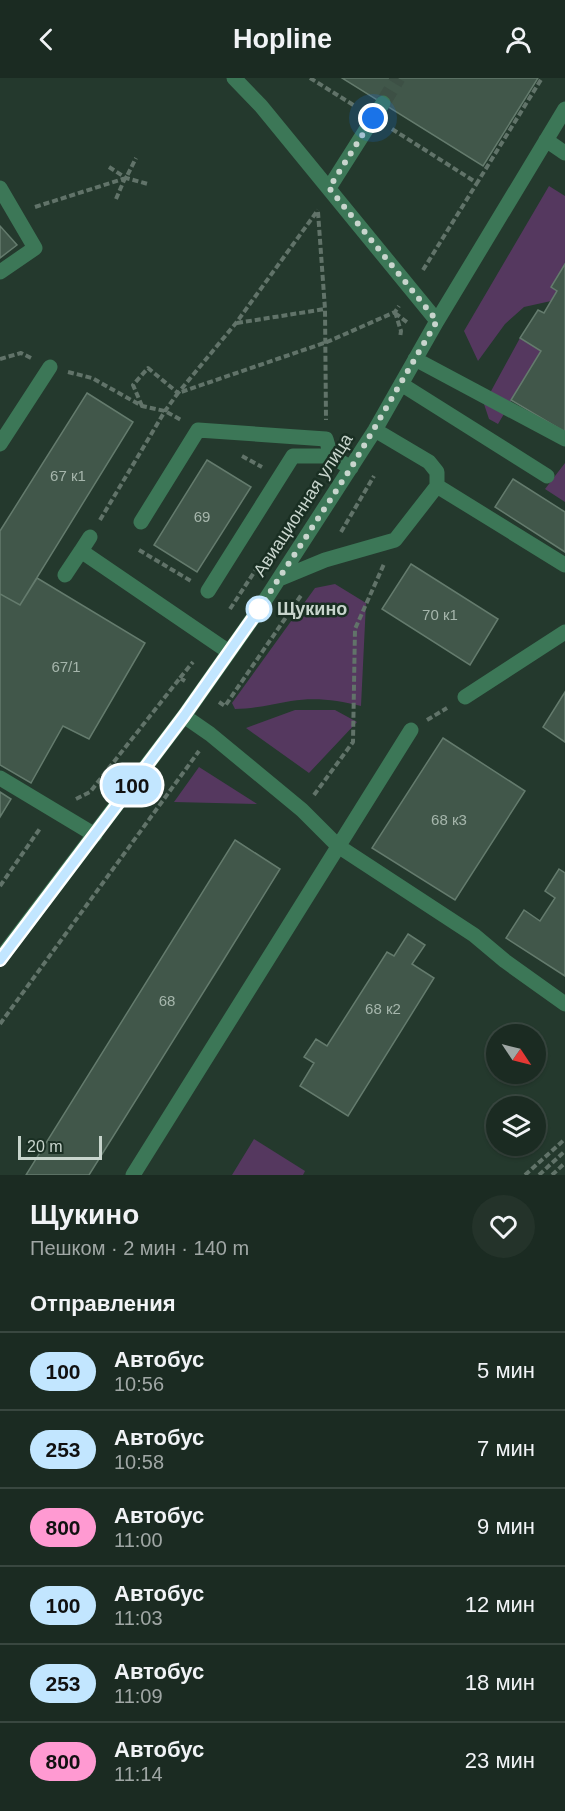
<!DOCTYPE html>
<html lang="ru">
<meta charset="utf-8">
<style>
:root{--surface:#1b2b22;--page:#24332a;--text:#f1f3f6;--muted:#a0a7a5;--line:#394740}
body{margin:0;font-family:Helvetica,sans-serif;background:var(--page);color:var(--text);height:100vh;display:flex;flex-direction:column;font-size:22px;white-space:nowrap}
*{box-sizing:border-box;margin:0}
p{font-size:20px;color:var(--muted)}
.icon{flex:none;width:33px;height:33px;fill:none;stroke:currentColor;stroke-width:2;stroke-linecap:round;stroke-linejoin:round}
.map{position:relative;height:1097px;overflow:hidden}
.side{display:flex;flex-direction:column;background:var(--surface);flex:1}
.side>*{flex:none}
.badge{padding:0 12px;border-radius:20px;font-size:21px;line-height:39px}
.needle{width:39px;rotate:125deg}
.fabs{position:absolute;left:486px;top:946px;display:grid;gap:12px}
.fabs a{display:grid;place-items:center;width:60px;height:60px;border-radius:50%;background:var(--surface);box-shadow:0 2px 4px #0004,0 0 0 2px var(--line);font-size:30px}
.scale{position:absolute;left:18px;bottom:15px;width:84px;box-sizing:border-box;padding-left:6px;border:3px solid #c8d5cd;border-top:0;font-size:16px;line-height:21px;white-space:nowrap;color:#c8d5cd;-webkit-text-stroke:4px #1a2f23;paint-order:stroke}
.you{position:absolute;width:30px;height:30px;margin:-15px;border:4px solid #fff;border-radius:50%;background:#1a73e8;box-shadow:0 0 0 9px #1a73e833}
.map>.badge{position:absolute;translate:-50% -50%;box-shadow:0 0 0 3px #fff}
h2{padding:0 30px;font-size:22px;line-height:54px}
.round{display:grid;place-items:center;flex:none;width:63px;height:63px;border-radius:32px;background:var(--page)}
.headline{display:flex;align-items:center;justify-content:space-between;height:102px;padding:0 30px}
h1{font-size:28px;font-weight:800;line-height:45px}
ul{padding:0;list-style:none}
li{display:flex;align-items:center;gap:18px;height:78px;padding:0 30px;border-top:2px solid var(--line)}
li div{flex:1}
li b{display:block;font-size:22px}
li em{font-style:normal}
li .badge{min-width:66px;font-weight:700;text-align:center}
header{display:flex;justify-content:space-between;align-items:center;height:78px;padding:0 30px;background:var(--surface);font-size:27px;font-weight:800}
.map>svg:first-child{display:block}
</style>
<header><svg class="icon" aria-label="back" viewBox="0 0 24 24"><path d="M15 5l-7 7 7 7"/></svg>Hopline<svg class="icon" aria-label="person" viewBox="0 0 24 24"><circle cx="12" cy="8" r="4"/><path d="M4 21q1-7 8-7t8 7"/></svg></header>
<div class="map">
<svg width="565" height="1097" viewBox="0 0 565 1097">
<rect width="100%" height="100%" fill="#24392d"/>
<path fill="#55385f" d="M549 108 565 118V186L551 209 557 213 551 223 524 229 505 246 478 283 464 253Z
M520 260 541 273 498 346 489 341 484 326Z
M565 385V424L545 411Z
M335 506 366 525 361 628C337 622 315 619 291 623 272 626 255 631 235 631L232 625 315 510Z
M295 632H335L357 644 309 695 246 650Z
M199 689 257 726 174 724Z
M254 1061 305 1093 303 1097H232Z"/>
<path fill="#41574a" stroke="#647b6d" stroke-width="1.5" d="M342 0H538L483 88Z
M0 148 17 167 0 180Z
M565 186V354L511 322 541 273 520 260 538 232 544 235 557 213 551 209Z
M87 315 133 344 20 527 0 516V453Z
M207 382 251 409 197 494 154 467Z
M513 401 565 434V474L495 429Z
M411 486 498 541 470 587 382 531Z
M37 500 145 565 89 661 63 648 31 705 0 687V516L20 527Z
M565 614V664L543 649Z
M443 660 525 713 455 822 372 770Z
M0 714 11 721 0 739Z
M235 762 280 791 221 886 89 1097H26Z
M559 791 565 795V898L506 860 524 832 540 843 555 820 545 813Z
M408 856 425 867 412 886 434 900 348 1038 300 1008 314 985 304 979 316 961 327 968 387 874 394 878Z"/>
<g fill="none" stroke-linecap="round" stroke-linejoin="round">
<path stroke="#3d5045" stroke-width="15" stroke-dasharray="15 8" stroke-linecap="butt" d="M383 25 398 0"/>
<path stroke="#617369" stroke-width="4" stroke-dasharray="6 3" stroke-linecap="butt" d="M310 0 355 28
M392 51 477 105 542 0
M109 89 126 100 148 106
M116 121 125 100
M35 129 126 100 136 80
M318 134 325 231 326 342
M423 192 477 105
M395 234 401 253 400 260
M395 235 408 245
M237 245 325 231
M0 281 21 275 31 280
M68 294 92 300 142 328 165 333 181 342
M142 328 133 307 148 290 178 315 236 245 318 132
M242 378 262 389
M100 442 165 333 178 315 327 264 395 234 399 228
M341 454 374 398
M139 472 191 503
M230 531 259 487
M180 600 193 584
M219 624 225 628 302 516
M427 642 447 630
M314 717 353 664 355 551 384 486
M76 721 90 714 180 600 185 603
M0 808 41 749
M0 946 199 673
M525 1097 565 1061
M539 1097 565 1073
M552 1097 565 1085"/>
<path stroke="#3c7757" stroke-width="15" d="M234 0 261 28 437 243
M546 62 565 75
M0 110 35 170 0 194
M329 110 383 25
M415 281 565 361
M401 306 547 398
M0 366 50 289
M437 408 565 487
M141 444 198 352 326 361 331 378 351 390
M90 459 81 473 229 574
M65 497 81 473
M279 501 325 482 395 462 437 408V394L429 384 375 352
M208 513 293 378H331
M465 619 565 554
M184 638 210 656 302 732 338 768 474 857 505 883 565 926
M0 700 95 757
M0 881 184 638 260 530 375 352 437 243 565 31
M133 1097 411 652"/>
</g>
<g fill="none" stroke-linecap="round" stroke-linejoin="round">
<g stroke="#fff" stroke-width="14">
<path id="line" d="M0 882 184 638 260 530"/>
</g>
<use href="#line" stroke="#c2e6ff" stroke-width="9"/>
<path stroke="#c8d5cd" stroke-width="6" stroke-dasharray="0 10.8" d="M259 531 351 390 437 243 329 110 373 40"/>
</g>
<circle fill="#fff" stroke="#c2e6ff" stroke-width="3" cx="259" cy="531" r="12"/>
<g text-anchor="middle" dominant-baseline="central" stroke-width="5" stroke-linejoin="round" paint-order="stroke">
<g font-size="15" fill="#a6b6ac">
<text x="68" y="397">67 к1</text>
<text x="202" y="438">69</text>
<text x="440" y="536">70 к1</text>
<text x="66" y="588">67/1</text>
<text x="449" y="741">68 к3</text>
<text x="167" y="922">68</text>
<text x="383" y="930">68 к2</text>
</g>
<g font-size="18" fill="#c8d5cd" stroke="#1a2f23">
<text transform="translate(303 427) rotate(-57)">Авиационная улица</text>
</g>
<g font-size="18" font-weight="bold" fill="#c8d5cd" stroke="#1a2f23" text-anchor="start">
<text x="277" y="531">Щукино</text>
</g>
</g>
</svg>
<div class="fabs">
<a><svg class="needle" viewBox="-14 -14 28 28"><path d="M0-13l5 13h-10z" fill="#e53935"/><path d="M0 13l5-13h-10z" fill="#a0a7a5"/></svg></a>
<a><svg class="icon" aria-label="layers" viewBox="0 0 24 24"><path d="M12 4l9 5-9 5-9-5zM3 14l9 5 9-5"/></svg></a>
</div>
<div class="scale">20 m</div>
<div class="you" style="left:373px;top:40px"></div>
<b class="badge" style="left:132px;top:707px;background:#c2e6ff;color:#111">100</b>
</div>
<section class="side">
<div class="headline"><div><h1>Щукино</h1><p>Пешком · 2 мин · 140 m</p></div><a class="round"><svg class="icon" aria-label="heart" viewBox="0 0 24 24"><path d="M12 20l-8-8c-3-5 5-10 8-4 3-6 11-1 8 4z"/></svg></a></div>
<h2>Отправления</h2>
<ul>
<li><span class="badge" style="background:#c2e6ff;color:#111">100</span><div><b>Автобус</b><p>10:56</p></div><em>5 мин</em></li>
<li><span class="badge" style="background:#c2e6ff;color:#111">253</span><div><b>Автобус</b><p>10:58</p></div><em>7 мин</em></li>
<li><span class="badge" style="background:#ff9ad2;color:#111">800</span><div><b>Автобус</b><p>11:00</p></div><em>9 мин</em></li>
<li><span class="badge" style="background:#c2e6ff;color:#111">100</span><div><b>Автобус</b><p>11:03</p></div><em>12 мин</em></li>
<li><span class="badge" style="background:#c2e6ff;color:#111">253</span><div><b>Автобус</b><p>11:09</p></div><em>18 мин</em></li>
<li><span class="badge" style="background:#ff9ad2;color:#111">800</span><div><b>Автобус</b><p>11:14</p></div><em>23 мин</em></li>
</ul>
</section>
